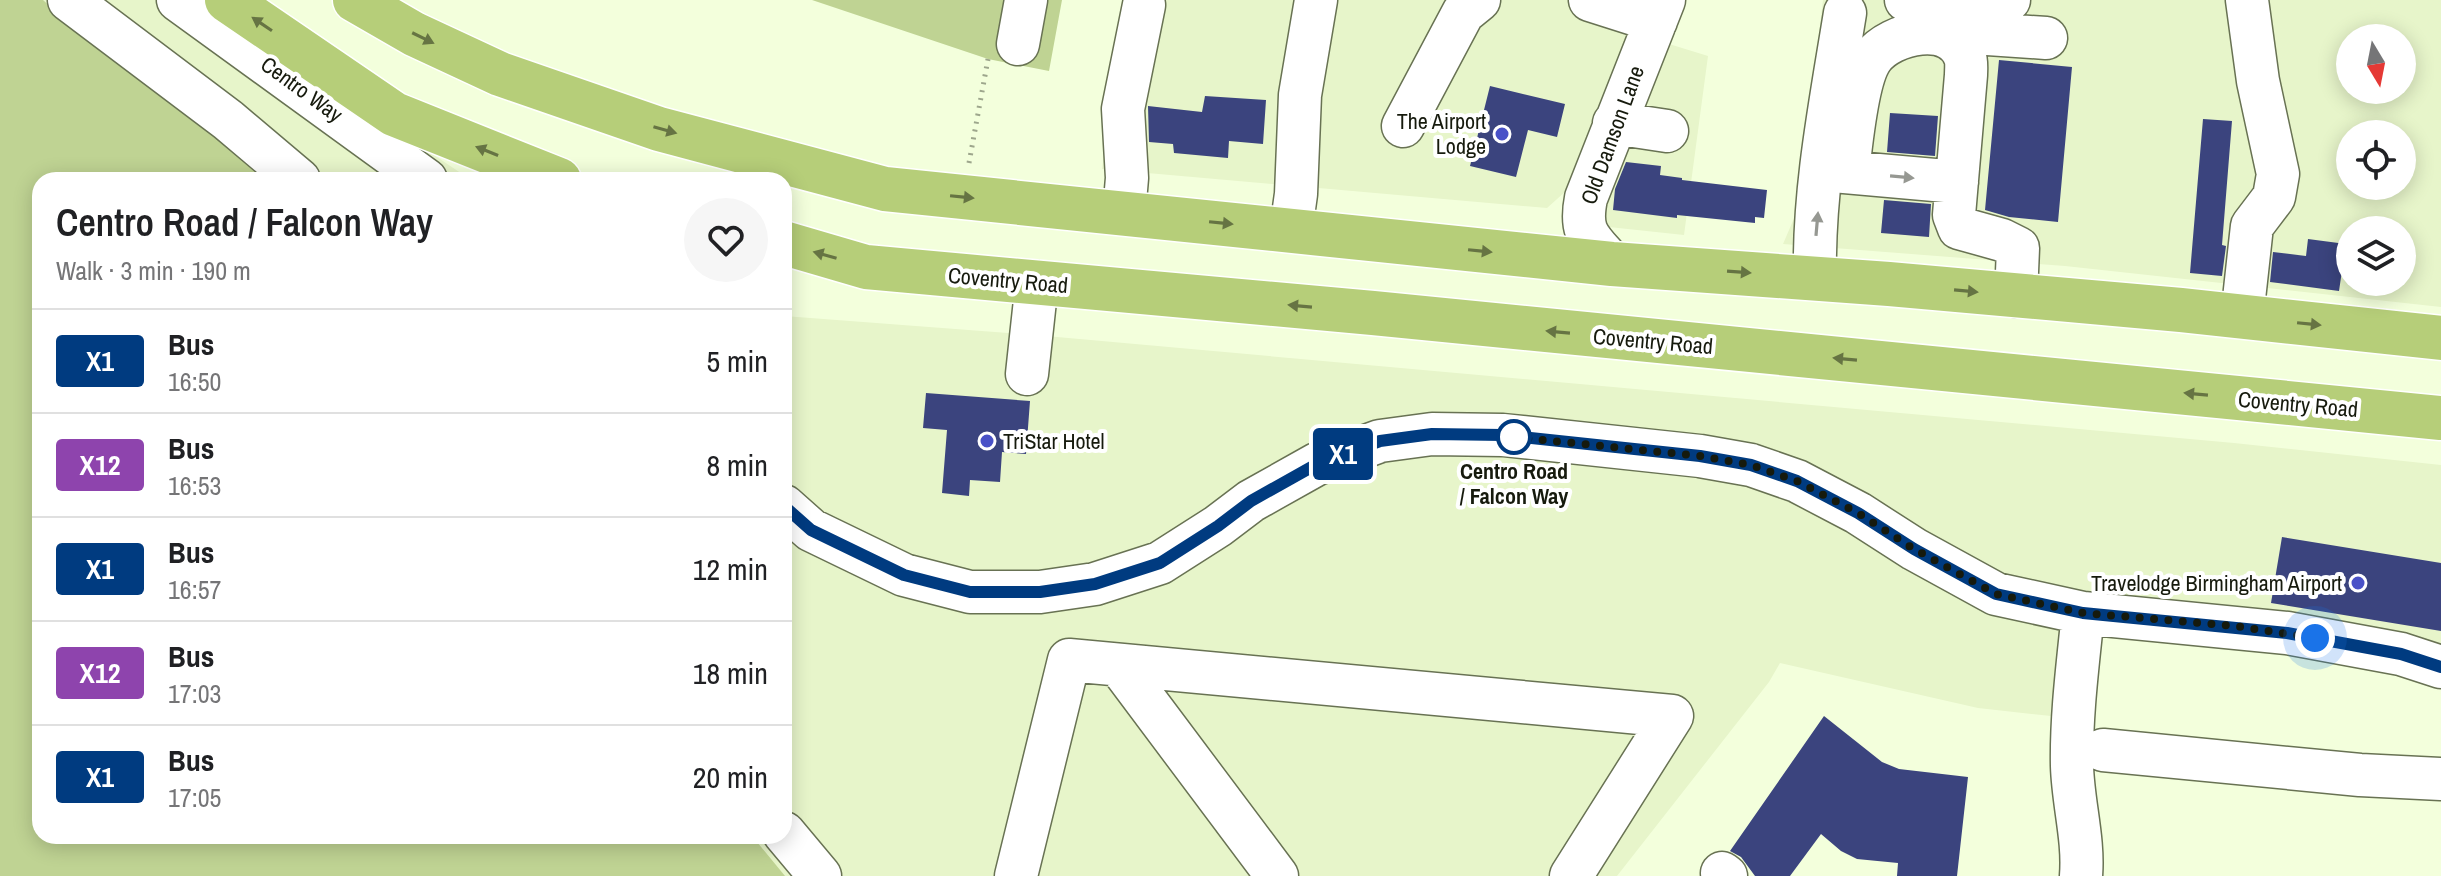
<!DOCTYPE html>
<meta charset="utf-8">
<style>
:root{--surface:#fff;--page:#f6f6f6;--text:#202124;--muted:#757577;--line:#e0e0e0}
body{margin:0;font-family:"Archivo Narrow",sans-serif;background:var(--page);color:var(--text);height:100vh;display:flex;flex-direction:column;font-size:30px;white-space:nowrap}
*{box-sizing:border-box;margin:0}
p{font-size:26px;color:var(--muted)}
.icon{flex:none;width:44px;height:44px;fill:none;stroke:currentColor;stroke-width:2;stroke-linecap:round;stroke-linejoin:round}
.map{position:relative;flex:1;overflow:hidden}
.side{position:absolute;left:32px;top:172px;width:760px;height:672px;display:flex;flex-direction:column;background:var(--surface);border-radius:24px;box-shadow:0 4px 20px #0003}
.side>*{flex:none}
.badge{padding:0 16px;border-radius:6px;font-size:28px;line-height:52px}
.needle{width:52px;rotate:170deg}
.fabs{position:absolute;left:2336px;top:24px;display:grid;gap:16px}
.fabs a{display:grid;place-items:center;width:80px;height:80px;border-radius:50%;background:var(--surface);box-shadow:0 4px 20px #0003;font-size:40px}
.you{position:absolute;width:40px;height:40px;margin:-20px;border:6px solid #fff;border-radius:50%;background:#1a73e8;box-shadow:0 0 0 12px #1a73e833}
.map>.badge{position:absolute;translate:-50% -50%;box-shadow:0 0 0 4px #fff}
.round{display:grid;place-items:center;flex:none;width:84px;height:84px;border-radius:42px;background:var(--page)}
.head{display:flex;align-items:center;justify-content:space-between;height:136px;padding:0 24px}
h1{font-size:38px;font-weight:600;line-height:60px}
ul{padding:0;list-style:none}
li{display:flex;align-items:center;gap:24px;height:104px;padding:0 24px;border-top:2px solid var(--line)}
li div{flex:1}
li b{display:block;font-size:30px}
li em{font-style:normal}
li .badge{min-width:88px;font-weight:700;text-align:center}
.map>svg:first-child{display:block}
</style>
<div class="map">
<svg width="2441" height="876" viewBox="0 0 2441 876">
<rect width="100%" height="100%" fill="#f3ffdc"/>
<path fill="#e7f5ca" fill-rule="evenodd" d="M0 0H205L471 180H40V836H784V316L1046 336 2234 443 2441 465V646L2201 602 2065 590 2051 716 1978 708 1780 663 1769 682 1617 876H0Z
M1127 0H1651L1639 35 1566 191 1547 208 1102 169Z
M1823 0H2441V307L2065 266 1783 244 1798 209ZM2350 38H2402V90H2350ZM2350 134H2402V186H2350ZM2350 230H2402V282H2350Z
M1669 44 1708 56 1684 235 1609 227 1603 215 1616 166Z"/>
<path fill="#bfd393" d="M0 0H43L84 38 279 180H40V836H752L785 876H0Z
M812 0H1062L1049 71 988 59Z"/>
<path fill="#3b447e" d="M1999 60 2072 67 2058 222 2009 217 1985 210Z
M1490 86 1565 104 1557 137 1528 130 1516 177 1470 166Z
M1205 96 1266 100 1263 144 1229 141 1228 158 1174 153 1173 144 1149 142 1148 106 1202 112Z
M1890 113 1938 116 1935 156 1887 152Z
M2203 119 2232 121 2222 245 2226 246 2222 276 2190 273Z
M1626 162 1661 166 1660 175 1682 178V180L1767 190 1764 218 1755 217V223L1677 215V218L1613 210 1615 189Z
M1884 200 1931 204 1929 237 1881 233Z
M2308 239 2346 244 2339 291 2270 282 2273 252 2306 256Z
M926 393 1030 401 1026 454 1002 452 1000 482 970 480 969 496 942 493 947 430 923 428Z
M2282 537 2441 563V631L2271 603Z
M1824 716 1882 762 1899 769 1968 777 1957 876H1897L1898 863 1857 859 1841 851 1821 834 1790 876H1755L1741 857 1730 851Z"/>
<g fill="none" stroke-linecap="round" stroke-linejoin="round">
<g stroke="#687253" stroke-width="45">
<path id="minor" d="M69 0 228 120 299 180
M178 0 426 180
M1590 0 1656 21
M1906 0 1991 9 2009 0
M1018 44 1026 0
M1958 45 1973 33 2046 38
M1614 123 1667 131
M1403 126 1463 13 1479 0
M1822 170 1957 182
M1848 172C1851 145 1857 79 1872 58 1891 32 1952 19 1965 57 1967 62 1966 70 1966 75L1954 215 1959 228 2002 240 2018 248 2016 296
M1124 213 1127 178 1123 109 1144 5
M1291 230 1296 194 1300 95 1316 0
M1612 264C1590 238 1579 234 1586 198L1664 0
M1815 278C1813 190 1831 100 1845 13
M2242 317 2252 226 2274 197 2278 174 2258 81 2247 0
M1027 374 1037 282
M784 506 811 530 904 575 970 592H1040L1095 584 1160 563 1218 526 1251 501 1317 464 1380 441 1432 434 1503 435 1700 456 1751 465 1797 481 1858 513 1914 549 1996 594 2083 613 2287 633 2401 654 2441 667
M1119 665 1277 876
M2103 750 2360 775 2441 779
M784 833 820 876
M1722 873 1726 876
M1016 876 1069 660 1672 716 1571 876
M2081 876C2084 839 2073 803 2072 766 2071 715 2078 663 2083 613"/>
</g>
<g stroke="#fff" stroke-width="47">
<path id="highway" d="M227 0 394 114 559 180
M355 0 414 34 500 74 659 129 885 189 1612 264 1889 284 2181 310 2441 338
M784 243 866 267 1373 313 2441 418"/>
</g>
<path stroke="#9da68c" stroke-width="5" stroke-dasharray="2 6" stroke-linecap="butt" d="M969 163 988 59"/>
<use href="#minor" stroke="#fff" stroke-width="42"/>
<use href="#highway" stroke="#b6ce79" stroke-width="44"/>
</g>
<defs><path id="oneway-solid" d="M-6-.8H1V-3.2L6.5 0L1 3.2V.8H-6Z" transform="scale(2)"/></defs>
<g fill="#667443">
<use href="#oneway-solid" transform="translate(262 24) rotate(-146)"/>
<use href="#oneway-solid" transform="translate(423 38) rotate(26)"/>
<use href="#oneway-solid" transform="translate(665 130) rotate(16)"/>
<use href="#oneway-solid" transform="translate(487 151) rotate(-158)"/>
<use href="#oneway-solid" transform="translate(962 197) rotate(6)"/>
<use href="#oneway-solid" transform="translate(1221 223) rotate(6)"/>
<use href="#oneway-solid" transform="translate(1480 251) rotate(6)"/>
<use href="#oneway-solid" transform="translate(825 255) rotate(-164)"/>
<use href="#oneway-solid" transform="translate(1739 272) rotate(4)"/>
<use href="#oneway-solid" transform="translate(1966 291) rotate(5)"/>
<use href="#oneway-solid" transform="translate(1300 306) rotate(-175)"/>
<use href="#oneway-solid" transform="translate(2309 324) rotate(6)"/>
<use href="#oneway-solid" transform="translate(1558 332) rotate(-175)"/>
<use href="#oneway-solid" transform="translate(1845 359) rotate(-175)"/>
<use href="#oneway-solid" transform="translate(2196 394) rotate(-175)"/>
</g>
<g fill="#969892">
<use href="#oneway-solid" transform="translate(1902 177) rotate(5)"/>
<use href="#oneway-solid" transform="translate(1817 224) rotate(-85)"/>
</g>
<g fill="none" stroke-linecap="round" stroke-linejoin="round">
<g stroke="#fff" stroke-width="18">
<path id="line" d="M784 506 811 530 904 575 970 592H1040L1095 584 1160 563 1218 526 1251 501 1317 464 1380 441 1432 434 1503 435 1700 456 1751 465 1797 481 1858 513 1914 549 1996 594 2083 613 2287 633 2401 654 2441 667"/>
</g>
<use href="#line" stroke="#003b80" stroke-width="12"/>
<path stroke="#161a0d" stroke-width="8" stroke-dasharray="0 14.4" d="M1514 437 1700 456 1751 465 1797 481 1858 513 1914 549 1996 594 2083 613 2235 626 2315 638"/>
</g>
<g fill="#4951c7" stroke="#fff" stroke-width="3">
<circle cx="1502" cy="134" r="8"/>
<circle cx="987" cy="441" r="8"/>
<circle cx="2358" cy="583" r="8"/>
</g>
<circle fill="#fff" stroke="#003b80" stroke-width="4" cx="1514" cy="437" r="16"/>
<g text-anchor="middle" dominant-baseline="central" stroke-width="8" stroke-linejoin="round" paint-order="stroke">
<g font-size="22" fill="#161a0d" stroke="#fff">
<text transform="translate(302 89) rotate(36)">Centro Way</text>
<text transform="translate(1612 135) rotate(-70)">Old Damson Lane</text>
<text transform="translate(1008 280) rotate(5)">Coventry Road</text>
<text transform="translate(1653 341) rotate(5)">Coventry Road</text>
<text transform="translate(2298 404) rotate(5)">Coventry Road</text>
</g>
<g font-size="22" fill="#161a0d" stroke="#fff" text-anchor="end">
<text x="1486" y="121">The Airport<tspan x="1486" dy="25">Lodge</tspan></text>
<text x="1003" y="441" text-anchor="start">TriStar Hotel</text>
<text x="2342" y="583">Travelodge Birmingham Airport</text>
</g>
<g font-size="22" font-weight="bold" fill="#161a0d" stroke="#fff">
<text x="1514" y="471">Centro Road<tspan x="1514" dy="25">/ Falcon Way</tspan></text>
</g>
</g>
</svg>
<div class="fabs">
<a><svg class="needle" viewBox="-14 -14 28 28"><path d="M0-13l5 13h-10z" fill="#e53935"/><path d="M0 13l5-13h-10z" fill="#757577"/></svg></a>
<a><svg class="icon" aria-label="locate" viewBox="0 0 24 24"><circle cx="12" cy="12" r="6"/><path d="M12 2v4M12 18v4M2 12h4M18 12h4"/></svg></a>
<a><svg class="icon" aria-label="layers" viewBox="0 0 24 24"><path d="M12 4l9 5-9 5-9-5zM3 14l9 5 9-5"/></svg></a>
</div>
<div class="you" style="left:2315px;top:638px"></div>
<b class="badge" style="left:1343px;top:454px;background:#003b80;color:#fff">X1</b>
<section class="side">
<div class="head"><div><h1>Centro Road / Falcon Way</h1><p>Walk · 3 min · 190 m</p></div><a class="round"><svg class="icon" aria-label="heart" viewBox="0 0 24 24"><path d="M12 20l-8-8c-3-5 5-10 8-4 3-6 11-1 8 4z"/></svg></a></div>
<ul>
<li><span class="badge" style="background:#003b80;color:#fff">X1</span><div><b>Bus</b><p>16:50</p></div><em>5 min</em></li>
<li><span class="badge" style="background:#8e44ad;color:#fff">X12</span><div><b>Bus</b><p>16:53</p></div><em>8 min</em></li>
<li><span class="badge" style="background:#003b80;color:#fff">X1</span><div><b>Bus</b><p>16:57</p></div><em>12 min</em></li>
<li><span class="badge" style="background:#8e44ad;color:#fff">X12</span><div><b>Bus</b><p>17:03</p></div><em>18 min</em></li>
<li><span class="badge" style="background:#003b80;color:#fff">X1</span><div><b>Bus</b><p>17:05</p></div><em>20 min</em></li>
</ul>
</section>
</div>
